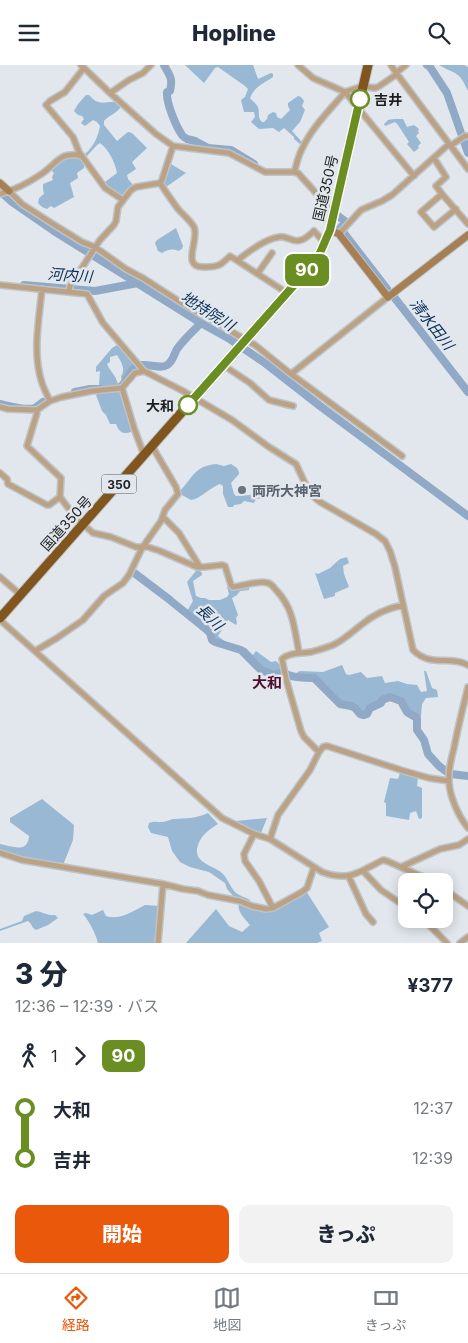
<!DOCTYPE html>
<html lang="ja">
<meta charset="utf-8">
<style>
:root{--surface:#fff;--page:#f2f2f3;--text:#1f2937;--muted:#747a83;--line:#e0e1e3;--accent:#ea580c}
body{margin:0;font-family:Inter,"Noto Sans JP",sans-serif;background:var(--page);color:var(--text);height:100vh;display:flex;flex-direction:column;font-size:19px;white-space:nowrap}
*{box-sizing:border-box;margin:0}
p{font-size:16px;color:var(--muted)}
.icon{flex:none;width:28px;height:28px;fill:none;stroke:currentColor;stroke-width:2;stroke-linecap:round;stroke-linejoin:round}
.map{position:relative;height:878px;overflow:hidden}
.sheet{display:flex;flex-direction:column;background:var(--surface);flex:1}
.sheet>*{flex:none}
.badge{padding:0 10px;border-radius:8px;font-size:18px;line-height:32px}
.tools{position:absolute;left:398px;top:808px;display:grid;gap:10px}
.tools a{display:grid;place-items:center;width:55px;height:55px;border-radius:10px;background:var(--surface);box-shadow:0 2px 12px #0003;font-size:25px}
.map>.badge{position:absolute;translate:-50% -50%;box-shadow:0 0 0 2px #fff}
.legs{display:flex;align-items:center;gap:8px;height:55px;padding:0 15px;font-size:16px}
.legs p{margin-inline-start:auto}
.headline{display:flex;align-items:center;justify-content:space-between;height:85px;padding:0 15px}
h1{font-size:28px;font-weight:800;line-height:38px}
.action{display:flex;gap:10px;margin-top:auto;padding:10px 15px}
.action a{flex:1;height:58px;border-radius:10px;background:var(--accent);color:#fff;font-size:20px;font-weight:800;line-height:58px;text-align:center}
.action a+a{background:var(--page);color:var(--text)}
ul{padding:0 15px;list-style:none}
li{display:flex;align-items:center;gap:18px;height:50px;font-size:19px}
li i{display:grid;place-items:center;width:8px;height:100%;margin:0 6px;background:currentColor}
li i::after{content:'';width:12px;height:12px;margin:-6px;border:4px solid;border-radius:50%;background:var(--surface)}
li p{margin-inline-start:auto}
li:first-child i{background:linear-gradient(#0000 50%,currentColor 0)}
li:last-child i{background:linear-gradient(currentColor 50%,#0000 0)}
header{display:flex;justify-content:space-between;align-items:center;height:65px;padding:0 15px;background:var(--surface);font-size:22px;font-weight:800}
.tabs{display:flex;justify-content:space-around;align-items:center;height:70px;border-top:1px solid var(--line);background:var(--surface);font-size:14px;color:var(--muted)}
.tabs a{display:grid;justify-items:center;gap:2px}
.tabs .current{color:var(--accent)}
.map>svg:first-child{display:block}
</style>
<header><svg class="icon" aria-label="menu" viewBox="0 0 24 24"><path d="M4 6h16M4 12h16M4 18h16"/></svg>Hopline<svg class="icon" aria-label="search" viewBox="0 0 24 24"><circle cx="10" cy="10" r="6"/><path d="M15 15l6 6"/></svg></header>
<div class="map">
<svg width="468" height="878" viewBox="0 0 468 878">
<rect width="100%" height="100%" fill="#e1e7ec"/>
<path fill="#98b8d3" d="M185 0H253L258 14 271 8 273 9V12C264 18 254 22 250 33 252 36 256 38 258 42 260 48 257 52 262 57H264L267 54 268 50 273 47 276 48 277 52 281 54 290 45 288 41V38L298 31 301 32 304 36 302 41 305 45 300 57 292 66 302 77 300 79 294 74V72L284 63 279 67 273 63 259 64 251 57 255 52 254 47H244L241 35 245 32 248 24 245 21 218 2 215 3 204 18Z
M439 0H464L468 2V26C459 6 457 10 439 0Z
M86 30H89C100 43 106 35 119 37L121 41C118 48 109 50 104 56V60L117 76 128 67 132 68 147 83 132 97 136 104 127 110 128 114 134 121 122 132 105 121V117L117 108C115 97 109 85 100 78L97 80 87 91 85 89C94 81 98 72 100 61L97 57 93 55 85 61 81 58 84 54 82 51 78 50 74 46 78 39Z
M394 54H403L407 62 414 60 419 64 418 66 419 68 416 71 421 78 418 81 419 83 414 87 407 79 409 77 398 60 395 57 385 61 384 59 388 55Z
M72 90 81 93 85 98 84 103 77 108 78 113 70 118 74 132 54 143 51 141 47 144 42 142 38 138 39 133 44 129 43 124V119L53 115 52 112 54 108 49 103 61 94Z
M169 98 186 108 166 122 162 117Z
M176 163 183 181 182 184 178 186C172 183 167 185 162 188L158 186 155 178 157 175Z
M117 280 121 281 140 303 131 310 126 312 122 318 121 311C126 305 121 296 117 290L110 292V297L107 299C110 307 116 309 118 320L102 323 99 320 100 306 96 307V302L112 283Z
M119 325 121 327 132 364 131 367C123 370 119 367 116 359H110L106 350 102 346 96 330 98 328Z
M216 399 224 401 231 399 237 403 239 407V409L231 418 234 429 236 431 250 430 262 421 275 418V422L271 424 268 434 263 433 256 434 254 438 244 436 241 439 234 440 233 442H228L223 429V421L220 419C209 423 202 433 191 435L182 430 180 426C193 412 195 401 216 399Z
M347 492 349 498 343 501 344 509 349 522 335 528V531L324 534 315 508 318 509 330 503 340 494Z
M199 505 202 508V510L193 516 196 531 201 533H205L209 535H220L227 532 229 529 227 522 230 520 249 521V525L240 526 237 530 232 533 238 550 236 553 237 558 236 560 228 555 218 571 227 578 246 583 253 590 256 586 271 597 276 596 280 600V605L278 608C260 610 255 592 242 585 237 581 222 578 215 576L208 563 187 546 193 536 187 517 196 506Z
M342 600 346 609 349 610 361 607 367 613 382 611 385 618 398 616 407 619 417 620 421 627 427 626 424 606H426L432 623 437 625 438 632 426 633 422 639 421 651C417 650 413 650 409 647 403 642 402 627 389 630 384 631 383 634 380 637 377 639 372 641 369 642L367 647 361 648 352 639H343L329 627 317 612 312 610 295 611 294 609 300 606 323 607Z
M400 708 418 712 417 721 422 723V753L419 754 416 746 410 748 409 755 386 751V738L384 737 390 713 398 714Z
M42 734 74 760 73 775 63 800 17 791 0 786V779C12 781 28 789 29 771L10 757V753Z
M208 748 218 759C215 761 211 763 208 766 200 772 191 788 202 796 208 801 216 803 222 808 228 814 230 822 236 828 240 831 245 832 250 835L249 838 235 833 227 824 225 818 209 807 190 802 180 797 172 786 168 772 151 768 148 762 149 758C154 756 156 757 161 757 165 757 169 755 173 754 187 753 195 754 208 748Z
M267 753 261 768 236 757V756Z
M306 826 329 862 319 868 322 876 317 878H186L216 844 229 861 242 867 250 860C245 854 237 847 239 839L259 846H274Z
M145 840 159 841 156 878H98C97 871 88 854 83 849L86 848 92 850 103 845 106 851C119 856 133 846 145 840Z
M36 846C43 847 48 851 55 850L58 853 48 860 36 865 33 863 31 859 28 856 0 866V864L22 856 24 851Z"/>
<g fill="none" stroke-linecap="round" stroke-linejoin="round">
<path stroke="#90a9c7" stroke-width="8" d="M164 0C170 11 173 13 170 26L167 27C166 38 176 61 182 70
M427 0 430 2 447 28 468 88
M184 72 187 74 195 76 208 83 231 85 254 99
M0 126 12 137 54 166 201 258 228 273 265 298 320 341 468 451
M338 151 346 157 340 163 387 224
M24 220 95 226 138 218
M394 232 468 327
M120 322C128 317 128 306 137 301 146 297 160 305 167 300 173 297 174 289 177 284 184 274 193 266 201 258
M75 327 90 324H101
M0 339C9 341 26 346 35 343 36 342 42 338 43 337
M133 507 170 535
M171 536 207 565 210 568 212 575 215 577 241 585 261 605 274 610 282 608
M286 609C295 614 304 612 314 613L340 639 351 641 355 643 360 649 364 650 367 649 370 643 381 638 382 635 390 632 401 636 407 647 417 653V665L424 675 428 689 439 701 447 707
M451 709 468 711"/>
<g stroke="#bec3c7" stroke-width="8">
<path id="street" d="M81 0 110 28 156 69 173 81 229 88 265 107H294L298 108 324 137 335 144
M298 0 313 13 345 27 363 21 374 23 378 22 397 9
M391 0 397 9 468 104
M84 3 65 27 50 36 46 40 73 72 79 87 105 123 123 135
M396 8 406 0
M110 28 129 15 143 8 151 0
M450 81 465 71H468
M434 93 446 112 436 121 442 129
M294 107C297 99 298 91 302 84 312 62 330 45 345 27L414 111
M160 118C166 127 172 136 178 144 183 150 190 155 194 162 200 175 179 204 206 202 219 202 222 199 230 191L287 228
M160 118 162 115 173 81
M9 126 22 139 53 159 82 177 95 182 126 204 143 213 185 240 255 280 291 309 402 391
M0 129C14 125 28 118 40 110 56 100 60 85 82 91
M456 144 434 162 421 147 442 129 468 159
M339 169 361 145 382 136 392 130 449 79
M238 195C249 186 265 174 279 172 284 171 286 173 290 174 301 179 307 172 314 166L323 176H326
M258 208 272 188
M0 220 87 229 103 258 144 306 183 326 232 355 269 382 296 399 310 429 320 437 376 469 385 476 390 486 395 502 413 585C431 603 449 590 468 600
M42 224C39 255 32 288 42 318 44 324 47 330 50 336
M69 226 70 221 100 175 114 160 116 156 118 142 131 125 136 122 160 118
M223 300 250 318 269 335 293 341
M291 309 388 232
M122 323 134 363 144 390
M0 342 8 344 37 345 50 336 62 332 92 326 122 323 135 308 144 306
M37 345V348L27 381 61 413 60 432 75 452 93 468 111 472 136 482H148L160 486 197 502H204L222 500 225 501 231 520 233 522C244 521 258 515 268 518 272 519 274 523 277 526 294 545 294 563 299 587
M0 408 7 414 8 419 47 440H49L60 432
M163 452 179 468 200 502
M0 512 21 530
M0 555 222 753 254 769 270 774 322 807C349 817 359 807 383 795L387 796 432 816
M35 586 57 573 83 555 104 531 123 518 129 510 142 483 161 456 165 445 178 429 176 422 152 381
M468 622C463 642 458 662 454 683 451 694 448 706 449 717 450 733 459 752 468 763
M319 687 304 672 301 666 286 614 282 594C290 587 300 589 311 587 318 585 326 583 333 580 344 575 352 567 361 560 373 550 388 543 403 540
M254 769 244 789 245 796 259 816 273 843
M270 774 278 750 310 705 319 687 323 682 327 681 404 706 429 713 449 716
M0 788 22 795 163 819 183 824 198 826 208 830 240 836 252 841 266 844 273 843 302 827 307 823 314 802
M401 802 440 784 459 780 468 774
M363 806 381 825 406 842
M349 812 366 849 373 857
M444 824 468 841
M423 854 447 878
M158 878 163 819
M460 878 468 872"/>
</g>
<g stroke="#bec3c7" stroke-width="9">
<path id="secondary" d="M0 118 9 126
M330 165 339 169 388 232 468 170"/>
</g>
<g stroke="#bec3c7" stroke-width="11">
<path id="highway" d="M0 553 295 219 320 188 330 165 368 0"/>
</g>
<use href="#street" stroke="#bca285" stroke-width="5"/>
<use href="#secondary" stroke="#a68054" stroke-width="7"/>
<use href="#highway" stroke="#80561e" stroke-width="9"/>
</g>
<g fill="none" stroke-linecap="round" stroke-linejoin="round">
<g stroke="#fff" stroke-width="11">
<path id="line-1" d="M188 340 295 219 320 188 330 165 360 34"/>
</g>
<use href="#line-1" stroke="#6b8e23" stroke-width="8"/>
</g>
<g fill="#fff" stroke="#6b8e23" stroke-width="2.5">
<circle cx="360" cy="34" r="9"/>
<circle cx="188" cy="340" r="9"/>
</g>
<circle fill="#6b7280" stroke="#e1e7ec" stroke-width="2" cx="242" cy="425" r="5"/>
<g text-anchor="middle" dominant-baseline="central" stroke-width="5" stroke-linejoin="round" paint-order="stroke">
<rect fill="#e1e7ec" stroke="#575a5c" stroke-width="1" x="101.5" y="409.5" width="35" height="19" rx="4"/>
<g font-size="12" font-weight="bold" fill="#1c1e1f">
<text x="119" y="419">350</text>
</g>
<g font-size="14" font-weight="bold" fill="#1c1e1f" stroke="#e1e7ec" text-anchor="start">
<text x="374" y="34">吉井</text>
<text x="174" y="340" text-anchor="end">大和</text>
</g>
<g font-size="14" fill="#1c1e1f" stroke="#e1e7ec">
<text transform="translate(325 123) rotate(-77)">国道350号</text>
<text transform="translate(66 458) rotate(-48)">国道350号</text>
</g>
<g font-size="14" font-weight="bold" fill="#5b616d" stroke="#e1e7ec" text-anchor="start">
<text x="252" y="425">両所大神宮</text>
</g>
<g font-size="15" font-style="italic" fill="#0a2e56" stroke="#e1e7ec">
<text transform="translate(70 210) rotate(4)">河内川</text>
<text transform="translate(208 246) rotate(32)">地持院川</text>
<text transform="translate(432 259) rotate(52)">清水田川</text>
<text transform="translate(210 552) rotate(44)">長川</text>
</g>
<g font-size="15" font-weight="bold" fill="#500f2e" stroke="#e1e7ec">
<text x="267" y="617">大和</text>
</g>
</g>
</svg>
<div class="tools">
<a><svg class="icon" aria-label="locate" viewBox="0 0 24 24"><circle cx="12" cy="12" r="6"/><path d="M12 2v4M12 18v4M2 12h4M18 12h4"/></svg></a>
</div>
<b class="badge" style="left:307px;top:205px;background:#6b8e23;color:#fff">90</b>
</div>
<section class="sheet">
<div class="headline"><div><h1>3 分</h1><p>12:36 – 12:39 · バス</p></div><b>¥377</b></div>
<div class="legs"><svg class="icon" aria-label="walk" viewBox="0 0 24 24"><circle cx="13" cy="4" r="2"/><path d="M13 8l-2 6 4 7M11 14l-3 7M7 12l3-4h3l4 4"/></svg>1<svg class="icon" aria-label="forward" viewBox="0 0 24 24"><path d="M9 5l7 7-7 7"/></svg><b class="badge" style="background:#6b8e23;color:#fff">90</b></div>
<ul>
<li><i style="color:#6b8e23"></i><b>大和</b><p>12:37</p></li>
<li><i style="color:#6b8e23"></i><b>吉井</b><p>12:39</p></li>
</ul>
<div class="action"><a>開始</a><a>きっぷ</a></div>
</section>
<nav class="tabs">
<a class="current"><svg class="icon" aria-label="directions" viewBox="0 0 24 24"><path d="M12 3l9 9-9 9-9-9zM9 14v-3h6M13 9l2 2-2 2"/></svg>経路</a>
<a><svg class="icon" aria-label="map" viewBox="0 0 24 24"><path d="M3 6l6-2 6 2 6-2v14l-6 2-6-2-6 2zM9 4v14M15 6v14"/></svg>地図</a>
<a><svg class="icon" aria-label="tickets" viewBox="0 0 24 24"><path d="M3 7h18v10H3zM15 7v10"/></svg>きっぷ</a>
</nav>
